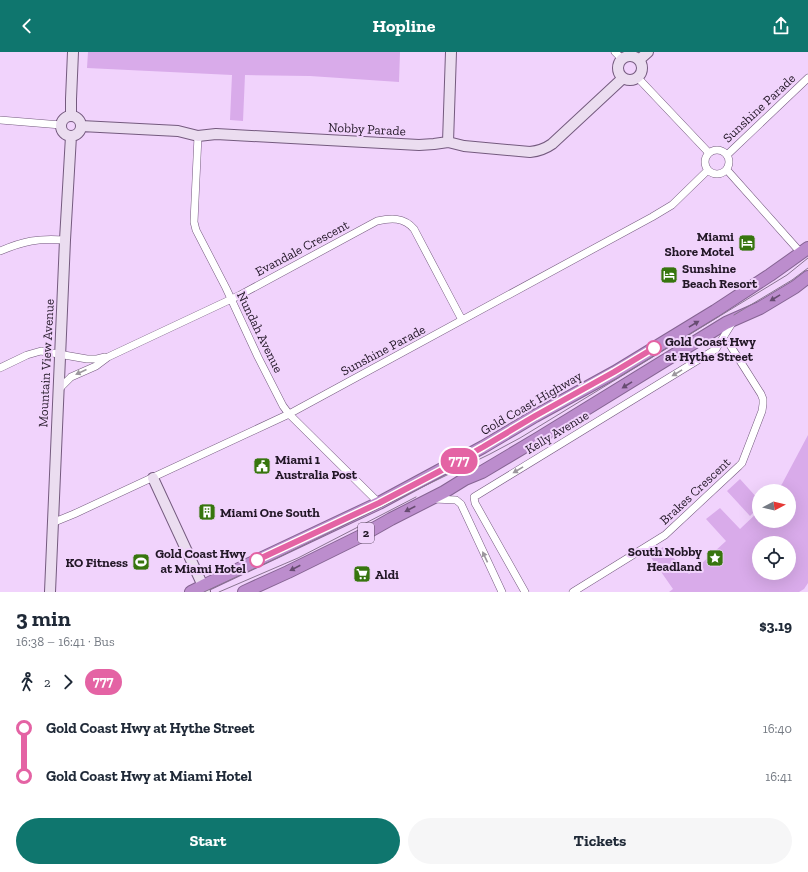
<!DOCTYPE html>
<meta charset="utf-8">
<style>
:root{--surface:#fff;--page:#f6f6f7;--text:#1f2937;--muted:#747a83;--accent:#0f766e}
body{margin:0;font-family:"Zilla Slab",serif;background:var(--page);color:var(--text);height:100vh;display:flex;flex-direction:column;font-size:15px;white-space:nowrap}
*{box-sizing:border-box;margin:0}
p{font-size:13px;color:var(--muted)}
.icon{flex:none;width:22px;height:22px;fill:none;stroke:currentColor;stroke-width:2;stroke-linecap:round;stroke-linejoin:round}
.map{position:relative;height:540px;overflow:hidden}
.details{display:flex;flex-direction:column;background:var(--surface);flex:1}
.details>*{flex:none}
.badge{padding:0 8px;border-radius:13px;font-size:14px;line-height:26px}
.needle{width:26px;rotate:83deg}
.controls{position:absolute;left:752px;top:432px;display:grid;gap:8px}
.controls a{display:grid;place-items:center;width:44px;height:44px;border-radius:50%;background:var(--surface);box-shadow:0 4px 16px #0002;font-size:20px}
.map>.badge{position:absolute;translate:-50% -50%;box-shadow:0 0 0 2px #fff}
.legs{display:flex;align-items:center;gap:6px;height:44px;padding:0 16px;font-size:13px}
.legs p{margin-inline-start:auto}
.summary{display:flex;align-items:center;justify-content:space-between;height:68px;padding:0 16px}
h1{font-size:22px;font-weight:800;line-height:30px}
.action{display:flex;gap:8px;margin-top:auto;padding:8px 16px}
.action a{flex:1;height:46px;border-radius:24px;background:var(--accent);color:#fff;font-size:16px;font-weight:800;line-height:46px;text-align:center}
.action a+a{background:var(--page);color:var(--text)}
ul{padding:0 16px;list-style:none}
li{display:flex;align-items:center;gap:14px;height:48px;font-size:15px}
li i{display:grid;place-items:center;width:6px;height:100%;margin:0 5px;background:currentColor}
li i::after{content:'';width:10px;height:10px;margin:-5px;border:3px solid;border-radius:50%;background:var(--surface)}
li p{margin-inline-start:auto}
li:first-child i{background:linear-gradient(#0000 50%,currentColor 0)}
li:last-child i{background:linear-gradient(currentColor 50%,#0000 0)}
header{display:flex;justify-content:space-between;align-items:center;height:52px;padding:0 16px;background:var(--accent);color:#fff;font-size:18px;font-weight:800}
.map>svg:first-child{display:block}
</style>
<header><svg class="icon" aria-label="back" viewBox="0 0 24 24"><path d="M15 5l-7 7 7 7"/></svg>Hopline<svg class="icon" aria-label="share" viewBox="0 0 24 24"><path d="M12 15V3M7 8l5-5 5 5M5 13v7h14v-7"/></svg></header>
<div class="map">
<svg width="808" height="540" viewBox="0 0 808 540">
<rect width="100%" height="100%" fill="#f1d3fc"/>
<path fill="#d9abea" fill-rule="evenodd" d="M88 0H400L399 30 310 24 245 23 243 69 230 68 232 23 87 16Z
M808 383V531L804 537 799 540H669L673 537 650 504 663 495 689 522 701 512 726 489 706 467 720 456 740 477 759 459V469H789V439H776L782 432ZM759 491H789V521H759Z
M740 427 759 448V455L750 464 727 439Z"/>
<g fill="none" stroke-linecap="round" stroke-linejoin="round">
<g stroke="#745a7e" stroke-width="8">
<path id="street" d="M615 0 622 7
M638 26 709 101
M0 68 61 73
M198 84 194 170 196 178 226 236 258 305 283 354 289 362 379 451
M705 110a12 12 0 1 1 24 0a12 12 0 1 1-24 0Z
M727 103 808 26
M727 118 801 201
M0 199C24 189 38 186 65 188
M0 316 27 303 41 299 87 307H97L105 305
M58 338 71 325 96 314 108 305 240 243 377 169C391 166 404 165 414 177L462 268
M434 447 456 448 461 452 502 540
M52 471 74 462 289 362 652 165 672 153 708 118
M525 540 475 451 474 445 716 297 734 268
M573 540 665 483 739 414 742 411 762 359 763 352V347L761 342 730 293"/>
</g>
<g stroke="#745a7e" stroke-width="12">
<path id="secondary" d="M618 16a12 12 0 1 1 24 0a12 12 0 1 1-24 0Z
M639 8 648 0
M71 64V47L73 0
M61 74a10 10 0 1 1 20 0a10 10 0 1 1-20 0Z
M81 74 178 79 198 84 216 82 419 93 434 92 448 90 464 94 530 100C539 99 545 97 552 92L623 26
M448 90 451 0
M153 426 203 534 205 540
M50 540 65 188 71 84"/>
</g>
<g stroke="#866493" stroke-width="14">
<path id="highway" d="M191 540 203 534 379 451 483 395 535 364 615 320 715 259 770 223 808 196
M244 540 288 520 361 484 391 467 444 440 465 427 482 420 539 386 726 271 760 256 795 235 808 225"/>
</g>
<use href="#street" stroke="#fff" stroke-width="7"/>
<use href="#secondary" stroke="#ebddf0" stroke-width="10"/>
<use href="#highway" stroke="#bc8dcd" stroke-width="12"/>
<path stroke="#88748f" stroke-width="1" d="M734 263 792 228 808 216
M204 540 277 506 490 402 520 386 787 223 808 206
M219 540 298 506 416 445"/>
</g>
<defs><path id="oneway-solid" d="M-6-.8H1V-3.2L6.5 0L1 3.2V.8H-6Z"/></defs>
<g fill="#674c71">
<use href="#oneway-solid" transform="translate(775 246) rotate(149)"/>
<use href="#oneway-solid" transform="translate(694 272) rotate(-31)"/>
<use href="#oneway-solid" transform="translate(627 333) rotate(148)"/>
<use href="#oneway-solid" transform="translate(410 457) rotate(153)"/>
<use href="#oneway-solid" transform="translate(295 516) rotate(153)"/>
</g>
<g fill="#9c979d">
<use href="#oneway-solid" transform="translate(81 320) rotate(156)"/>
<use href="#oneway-solid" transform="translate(677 321) rotate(149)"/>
<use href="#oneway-solid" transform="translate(518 418) rotate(149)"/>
<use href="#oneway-solid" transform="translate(485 505) rotate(-115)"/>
</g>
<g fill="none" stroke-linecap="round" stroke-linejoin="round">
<g stroke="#fff" stroke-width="9">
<path id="line-1" d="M257 508 379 451 442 418 483 395 535 364 614 320 654 296"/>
</g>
<use href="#line-1" stroke="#e463a4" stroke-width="6"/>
</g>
<defs>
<g id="hotel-square" transform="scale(0.9)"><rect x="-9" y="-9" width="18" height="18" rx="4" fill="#37750e" stroke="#f1d3fc"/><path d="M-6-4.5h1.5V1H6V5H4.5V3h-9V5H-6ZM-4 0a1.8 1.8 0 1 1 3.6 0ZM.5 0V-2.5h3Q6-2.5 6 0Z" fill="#fff"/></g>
<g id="civic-square" transform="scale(0.9)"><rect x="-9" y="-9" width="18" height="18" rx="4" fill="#37750e" stroke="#f1d3fc"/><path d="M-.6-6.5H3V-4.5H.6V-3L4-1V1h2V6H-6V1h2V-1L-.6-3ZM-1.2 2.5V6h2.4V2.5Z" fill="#fff"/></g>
<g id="building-square" transform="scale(0.9)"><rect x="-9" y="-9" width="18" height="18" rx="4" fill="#37750e" stroke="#f1d3fc"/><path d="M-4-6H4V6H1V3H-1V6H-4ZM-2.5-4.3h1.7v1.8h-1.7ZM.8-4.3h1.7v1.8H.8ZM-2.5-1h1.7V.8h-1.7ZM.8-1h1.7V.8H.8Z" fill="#fff"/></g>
<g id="sight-square" transform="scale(0.9)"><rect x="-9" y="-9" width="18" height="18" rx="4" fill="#37750e" stroke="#f1d3fc"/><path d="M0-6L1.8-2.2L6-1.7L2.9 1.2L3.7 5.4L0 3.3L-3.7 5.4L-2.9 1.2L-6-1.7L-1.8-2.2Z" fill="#fff"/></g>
<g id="stadium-square" transform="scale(0.9)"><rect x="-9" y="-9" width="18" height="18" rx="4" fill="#37750e" stroke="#f1d3fc"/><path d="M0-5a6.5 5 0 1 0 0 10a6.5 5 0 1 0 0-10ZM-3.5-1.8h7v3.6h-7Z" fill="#fff"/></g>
<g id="supermarket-square" transform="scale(0.9)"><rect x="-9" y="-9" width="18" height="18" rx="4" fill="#37750e" stroke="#f1d3fc"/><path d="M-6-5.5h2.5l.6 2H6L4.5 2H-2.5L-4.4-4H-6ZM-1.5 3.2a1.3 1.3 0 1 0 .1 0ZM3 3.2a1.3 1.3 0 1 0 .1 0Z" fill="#fff"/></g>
</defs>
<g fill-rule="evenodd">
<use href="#hotel-square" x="747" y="191"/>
<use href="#hotel-square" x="669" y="223"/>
<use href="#civic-square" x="262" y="414"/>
<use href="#building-square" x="207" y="460"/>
<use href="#sight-square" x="715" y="506"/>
<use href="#stadium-square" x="141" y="510"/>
<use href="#supermarket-square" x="362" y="522"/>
</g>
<g fill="#fff" stroke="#e463a4" stroke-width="2">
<circle cx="654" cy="296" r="7"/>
<circle cx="257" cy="508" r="7"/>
</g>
<g text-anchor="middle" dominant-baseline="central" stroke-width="4" stroke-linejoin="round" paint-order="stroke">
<rect fill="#f1d3fc" stroke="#604f66" stroke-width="1" x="358" y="471" width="16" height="20" rx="3"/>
<g font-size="12" font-weight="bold" fill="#221726">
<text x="366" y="481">2</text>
</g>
<g font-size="13" fill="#221726" stroke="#f1d3fc">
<text transform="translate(759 56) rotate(-43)">Sunshine Parade</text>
<text transform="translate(367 77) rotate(3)">Nobby Parade</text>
<text transform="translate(302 196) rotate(-28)">Evandale Crescent</text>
<text transform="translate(260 280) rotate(64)">Nundah Avenue</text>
<text transform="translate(383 298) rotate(-28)">Sunshine Parade</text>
<text transform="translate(46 311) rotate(-87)">Mountain View Avenue</text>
<text transform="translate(531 351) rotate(-30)">Gold Coast Highway</text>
<text transform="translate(557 380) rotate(-31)">Kelly Avenue</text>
<text transform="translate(695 439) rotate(-43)">Brakes Crescent</text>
</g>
<g font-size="13" font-weight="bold" fill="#221726" stroke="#f1d3fc" text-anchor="start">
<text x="734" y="184" text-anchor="end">Miami<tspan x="734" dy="15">Shore Motel</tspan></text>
<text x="682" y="216">Sunshine<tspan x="682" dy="15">Beach Resort</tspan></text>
<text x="275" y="407">Miami 1<tspan x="275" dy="15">Australia Post</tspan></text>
<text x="220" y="460">Miami One South</text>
<text x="702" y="499" text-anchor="end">South Nobby<tspan x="702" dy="15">Headland</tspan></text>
<text x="128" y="510" text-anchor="end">KO Fitness</text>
<text x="375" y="522">Aldi</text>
</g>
<g font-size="13" font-weight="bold" fill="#221726" stroke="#f1d3fc" text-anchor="start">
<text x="665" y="289">Gold Coast Hwy<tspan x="665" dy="15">at Hythe Street</tspan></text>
<text x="246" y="501" text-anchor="end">Gold Coast Hwy<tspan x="246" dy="15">at Miami Hotel</tspan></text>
</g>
</g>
</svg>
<div class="controls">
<a><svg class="needle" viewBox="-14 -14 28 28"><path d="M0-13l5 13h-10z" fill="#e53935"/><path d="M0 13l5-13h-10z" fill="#747a83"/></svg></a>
<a><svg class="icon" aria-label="locate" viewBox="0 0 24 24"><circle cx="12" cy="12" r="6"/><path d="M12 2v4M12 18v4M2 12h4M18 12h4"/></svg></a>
</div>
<b class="badge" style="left:459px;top:409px;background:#e463a4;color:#fff">777</b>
</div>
<section class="details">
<div class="summary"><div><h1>3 min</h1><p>16:38 – 16:41 · Bus</p></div><b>$3.19</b></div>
<div class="legs"><svg class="icon" aria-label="walk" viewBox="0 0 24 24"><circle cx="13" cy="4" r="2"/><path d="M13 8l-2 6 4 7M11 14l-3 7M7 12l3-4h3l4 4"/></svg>2<svg class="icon" aria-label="forward" viewBox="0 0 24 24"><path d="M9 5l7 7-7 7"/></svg><b class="badge" style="background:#e463a4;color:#fff">777</b></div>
<ul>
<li><i style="color:#e463a4"></i><b>Gold Coast Hwy at Hythe Street</b><p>16:40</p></li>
<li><i style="color:#e463a4"></i><b>Gold Coast Hwy at Miami Hotel</b><p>16:41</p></li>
</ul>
<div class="action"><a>Start</a><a>Tickets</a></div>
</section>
